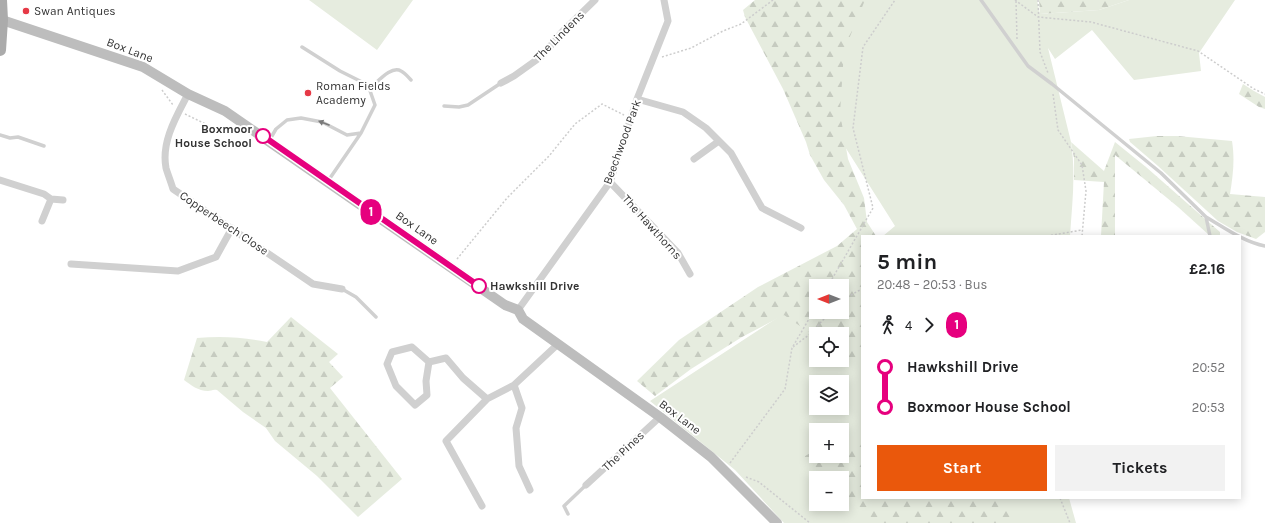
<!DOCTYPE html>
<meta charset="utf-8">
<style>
:root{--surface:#fff;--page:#f2f2f2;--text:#202124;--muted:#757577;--accent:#ea580c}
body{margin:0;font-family:Karla,sans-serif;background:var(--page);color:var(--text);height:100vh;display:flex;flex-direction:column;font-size:15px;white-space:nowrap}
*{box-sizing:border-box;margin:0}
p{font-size:13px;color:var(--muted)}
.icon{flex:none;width:22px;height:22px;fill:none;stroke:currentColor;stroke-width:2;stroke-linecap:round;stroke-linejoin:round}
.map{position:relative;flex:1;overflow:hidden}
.panel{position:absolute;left:861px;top:235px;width:380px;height:264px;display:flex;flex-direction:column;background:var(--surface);border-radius:0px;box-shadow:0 2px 10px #0003}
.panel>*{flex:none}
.badge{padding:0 8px;border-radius:13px;font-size:14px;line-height:26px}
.needle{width:26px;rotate:270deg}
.tools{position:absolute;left:809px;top:279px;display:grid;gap:8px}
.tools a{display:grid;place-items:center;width:40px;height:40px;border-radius:0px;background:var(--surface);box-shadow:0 2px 10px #0003;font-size:20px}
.map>.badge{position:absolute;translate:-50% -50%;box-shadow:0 0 0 2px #fff}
.legs{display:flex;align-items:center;gap:6px;height:44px;padding:0 16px;font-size:13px}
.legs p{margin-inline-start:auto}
.summary{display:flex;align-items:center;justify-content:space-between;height:68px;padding:0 16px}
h1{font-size:22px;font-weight:700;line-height:30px}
.primary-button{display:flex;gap:8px;margin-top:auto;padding:8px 16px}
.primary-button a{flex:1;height:46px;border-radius:0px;background:var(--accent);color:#fff;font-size:16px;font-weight:700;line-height:46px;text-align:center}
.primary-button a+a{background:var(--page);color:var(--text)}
ul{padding:0 16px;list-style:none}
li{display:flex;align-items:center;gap:14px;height:40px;font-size:15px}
li i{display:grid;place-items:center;width:6px;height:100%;margin:0 5px;background:currentColor}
li i::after{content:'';width:10px;height:10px;margin:-5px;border:3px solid;border-radius:50%;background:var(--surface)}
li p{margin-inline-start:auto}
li:first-child i{background:linear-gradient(#0000 50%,currentColor 0)}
li:last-child i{background:linear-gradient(currentColor 50%,#0000 0)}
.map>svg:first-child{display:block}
</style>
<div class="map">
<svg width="1265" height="523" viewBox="0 0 1265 523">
<defs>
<pattern id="forest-firs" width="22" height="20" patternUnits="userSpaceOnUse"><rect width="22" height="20" fill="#e6ecdf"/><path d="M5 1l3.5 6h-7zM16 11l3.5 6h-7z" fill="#c6cbc0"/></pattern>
</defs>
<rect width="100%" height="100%" fill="#fff"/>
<path fill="#e6ecdf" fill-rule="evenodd" d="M309 0H413L377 50Z
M762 0H1037L1040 14 1099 10 1129 0H1235L1199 53 1201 71 1134 80 1092 30 1055 59 1048 48 1071 142C1076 174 1072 205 1070 236H883L895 226 763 17Z
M862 252V498H1069L1076 523H784L735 470 650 401 777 318 816 288V312H842V286ZM816 334H842V360H816ZM816 382H842V408H816ZM816 430H842V456H816ZM816 478H842V504H816Z"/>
<path fill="url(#forest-firs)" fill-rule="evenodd" d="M755 0H865L844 51 840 113 848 159 864 198 867 222 876 236H862V361H845L842 358V334H816V337L784 315 742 337 691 369 655 396 637 381 679 340 758 287 837 246 857 229 844 205 824 180 810 155 806 142 783 89 745 17 743 10ZM816 286H842V312H816Z
M1039 0H1129L1099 10 1040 14Z
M1243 84 1254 91 1265 97V109L1259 107 1239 94Z
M1157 136H1177L1232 141C1235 159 1233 176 1230 194L1265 197V232L1256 239 1237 232 1218 221 1158 166 1130 142 1129 139Z
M1071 142 1104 171 1115 142 1146 167 1220 232V236H1211L1209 235 1178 207 1115 155V236H1101L1104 182 1074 180V158Z
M291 317 338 354 329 362 343 377 330 388 402 479 358 517 317 476 275 441 266 428 243 412 217 390C213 389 211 391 208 391 198 391 191 385 184 380L197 338C221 336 243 337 267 342Z
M862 438V498H1008L1015 523H881L842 500V478H817L804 460 805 456 816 450V456H842V450Z"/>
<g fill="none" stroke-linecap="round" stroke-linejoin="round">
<path stroke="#cdcdcd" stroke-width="1.5" stroke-dasharray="2 2" stroke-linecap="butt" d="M1015 0 1038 17 1091 22 1198 51 1254 89 1265 94
M1038 0 1040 52 1048 73
M1016 1 1017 39
M662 57 691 48 723 31 741 24 773 0
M162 90 173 105
M1053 94 1058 130 1082 165 1086 191 1082 236
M185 114 218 130 238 132
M1047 236 1082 230
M457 259 507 198 549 156 575 124 602 104 624 115
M828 286 873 208 853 128 863 47 895 0
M842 303 849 296 862 289
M793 347 810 334 823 320 832 312
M730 463 785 389 792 348 816 307
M746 477 759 482 810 523
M1060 498 1070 523"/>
<path stroke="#d0d0d0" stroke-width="3.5" d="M981 0 1028 66 1052 84 1161 173 1206 217 1210 236
M302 47 340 71 368 85 375 105 361 133 328 181
M369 89C377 83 391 65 401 71 405 73 408 77 411 80
M444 106 459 107 468 105 501 83
M0 135 10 138 18 137 44 146
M269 141 276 129 287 120 301 118 322 122 347 135 361 133
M1206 217C1225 228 1244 242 1265 246
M342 289 356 297 376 317
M568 514 564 506 586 485"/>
<path stroke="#d0d0d0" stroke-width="7" d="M501 83 514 76 542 56 562 32 595 0
M188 94C176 117 161 142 166 168 168 175 171 182 173 189L313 284 342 289
M637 99 683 112 706 128 731 153 762 208 801 228
M694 159 719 141
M0 180 44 194 51 199 42 221
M610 182 678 253 690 274
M51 199 63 200
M71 264 178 271 216 257 232 228
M518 310 610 182 637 99 668 21 664 0
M429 362 426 381 427 395 415 405 396 386 387 364 392 352 412 347 429 362 446 358 463 378 487 399
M514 385 522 408 516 428 519 466 530 490
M586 485 660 417
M482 506 446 441 487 399 514 385 558 344"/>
<path stroke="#bdbdbd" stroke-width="10" d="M2 20 143 67 188 94 225 111 505 305 518 310 523 319 660 417 711 457 777 523"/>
<path stroke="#ababab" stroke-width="12" d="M0 50 2 20 1 0"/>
</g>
<defs><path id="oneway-solid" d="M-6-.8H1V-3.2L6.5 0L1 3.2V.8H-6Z"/></defs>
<use fill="#7a7a7a" href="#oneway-solid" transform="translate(324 123) rotate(-159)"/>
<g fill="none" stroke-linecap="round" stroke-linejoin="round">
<g stroke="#fff" stroke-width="9">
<path id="line-1" d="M263 136 479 286"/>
</g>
<use href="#line-1" stroke="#e6007e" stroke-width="6"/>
</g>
<g fill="#e63946" stroke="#fff" stroke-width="1.5">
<circle cx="26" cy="11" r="4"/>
<circle cx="308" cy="93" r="4"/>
</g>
<g fill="#fff" stroke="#e6007e" stroke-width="2">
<circle cx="263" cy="136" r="7"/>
<circle cx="479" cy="286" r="7"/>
</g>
<g text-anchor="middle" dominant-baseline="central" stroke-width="4" stroke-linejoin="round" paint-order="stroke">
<g font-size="12" fill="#333" stroke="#fff" text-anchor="start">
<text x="34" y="11">Swan Antiques</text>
<text x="316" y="86">Roman Fields<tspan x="316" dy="14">Academy</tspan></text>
</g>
<g font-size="12" fill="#333" stroke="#fff">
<text transform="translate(559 36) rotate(-45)">The Lindens</text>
<text transform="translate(130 50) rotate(21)">Box Lane</text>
<text transform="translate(622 142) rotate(-70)">Beechwood Park</text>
<text transform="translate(224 223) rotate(34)">Copperbeech Close</text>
<text transform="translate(652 227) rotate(48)">The Hawthorns</text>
<text transform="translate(417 228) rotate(35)">Box Lane</text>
<text transform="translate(680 417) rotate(37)">Box Lane</text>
<text transform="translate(623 451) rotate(-43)">The Pines</text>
</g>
<g font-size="12" font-weight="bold" fill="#333" stroke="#fff" text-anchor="end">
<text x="252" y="129">Boxmoor<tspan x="252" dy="14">House School</tspan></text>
<text x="490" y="286" text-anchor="start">Hawkshill Drive</text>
</g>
</g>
</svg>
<div class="tools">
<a><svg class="needle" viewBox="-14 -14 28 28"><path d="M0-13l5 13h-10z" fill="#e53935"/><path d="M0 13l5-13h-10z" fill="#757577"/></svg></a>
<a><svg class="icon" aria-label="locate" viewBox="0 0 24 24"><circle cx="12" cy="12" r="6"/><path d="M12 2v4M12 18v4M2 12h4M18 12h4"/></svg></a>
<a><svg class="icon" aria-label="layers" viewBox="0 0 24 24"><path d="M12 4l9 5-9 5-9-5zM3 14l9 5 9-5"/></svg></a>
<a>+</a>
<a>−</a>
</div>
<b class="badge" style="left:371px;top:212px;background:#e6007e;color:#fff">1</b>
<section class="panel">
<div class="summary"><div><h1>5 min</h1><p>20:48 – 20:53 · Bus</p></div><b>£2.16</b></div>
<div class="legs"><svg class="icon" aria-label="walk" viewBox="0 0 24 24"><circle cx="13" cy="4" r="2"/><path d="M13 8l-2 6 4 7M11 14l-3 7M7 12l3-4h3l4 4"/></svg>4<svg class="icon" aria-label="forward" viewBox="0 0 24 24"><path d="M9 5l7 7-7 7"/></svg><b class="badge" style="background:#e6007e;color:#fff">1</b></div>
<ul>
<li><i style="color:#e6007e"></i><b>Hawkshill Drive</b><p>20:52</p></li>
<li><i style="color:#e6007e"></i><b>Boxmoor House School</b><p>20:53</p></li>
</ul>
<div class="primary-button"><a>Start</a><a>Tickets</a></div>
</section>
</div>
